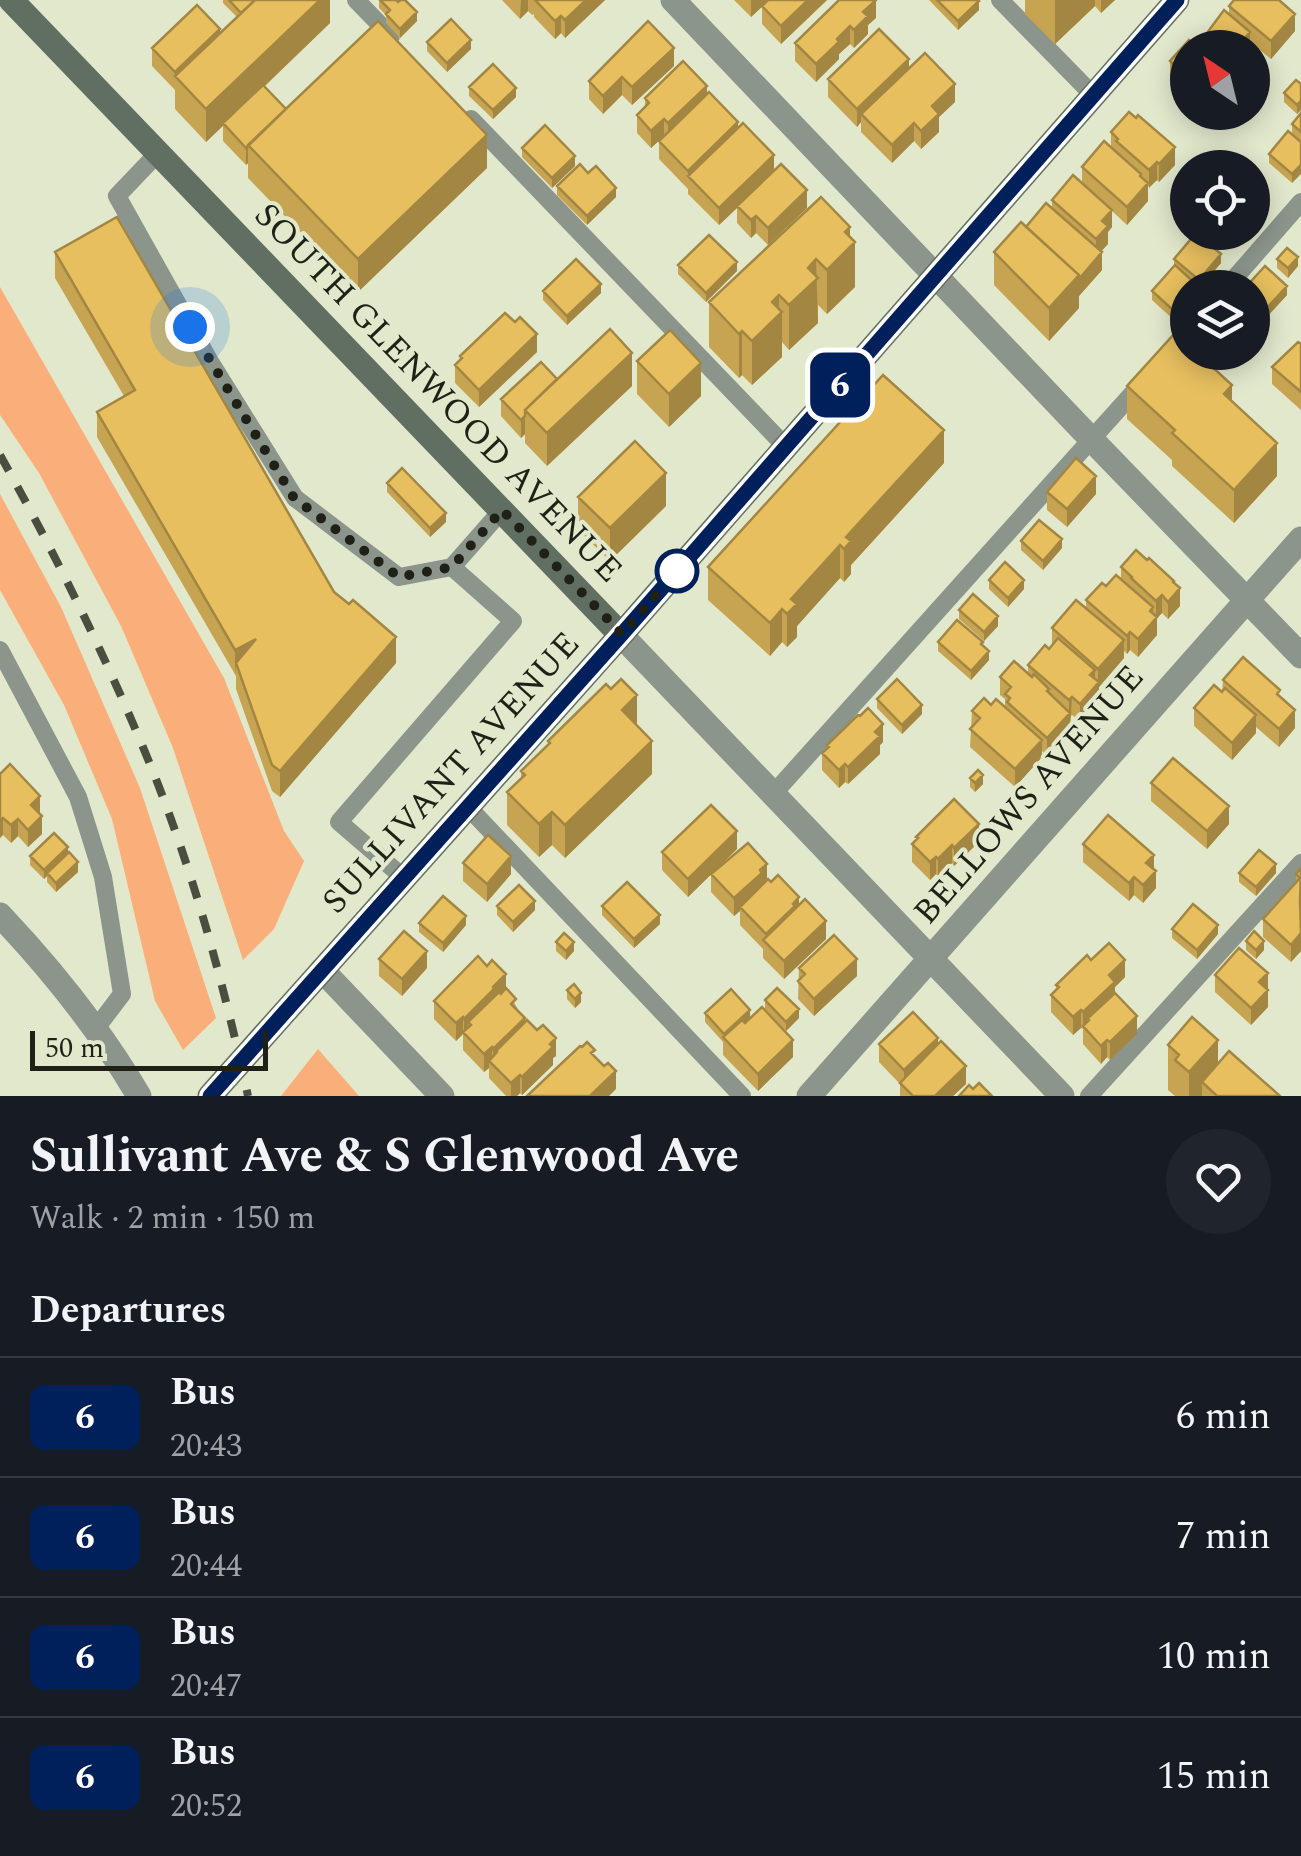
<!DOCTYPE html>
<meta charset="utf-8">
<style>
:root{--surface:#171b24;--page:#20242c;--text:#f1f3f6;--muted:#9ea1a6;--line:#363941}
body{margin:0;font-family:Spectral,serif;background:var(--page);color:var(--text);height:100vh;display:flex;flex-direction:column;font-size:38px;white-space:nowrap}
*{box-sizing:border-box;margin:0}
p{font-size:32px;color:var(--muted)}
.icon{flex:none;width:55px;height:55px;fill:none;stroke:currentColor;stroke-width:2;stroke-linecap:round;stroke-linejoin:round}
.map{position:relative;height:1096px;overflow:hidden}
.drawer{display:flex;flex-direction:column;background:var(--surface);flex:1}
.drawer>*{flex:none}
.badge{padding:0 20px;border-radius:15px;font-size:35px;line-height:65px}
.needle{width:65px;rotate:325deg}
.buttons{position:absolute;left:1170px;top:30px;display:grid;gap:20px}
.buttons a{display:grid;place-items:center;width:100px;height:100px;border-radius:50%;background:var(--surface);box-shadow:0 5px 25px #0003;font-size:50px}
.scale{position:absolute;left:30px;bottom:25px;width:238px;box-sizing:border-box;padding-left:10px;border:5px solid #1f2116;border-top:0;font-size:28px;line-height:35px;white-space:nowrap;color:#1f2116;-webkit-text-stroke:8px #e2e8cc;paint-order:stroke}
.you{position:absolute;width:50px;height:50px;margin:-25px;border:8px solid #fff;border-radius:50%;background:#1a73e8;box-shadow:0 0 0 15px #1a73e833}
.map>.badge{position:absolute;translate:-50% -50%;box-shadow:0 0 0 5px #fff}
h2{padding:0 30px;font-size:38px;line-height:90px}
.round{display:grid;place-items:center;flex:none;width:105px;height:105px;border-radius:52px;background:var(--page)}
.head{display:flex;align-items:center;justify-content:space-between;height:170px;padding:0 30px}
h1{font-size:48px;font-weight:700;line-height:75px}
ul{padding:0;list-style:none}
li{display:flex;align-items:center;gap:30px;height:120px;padding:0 30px;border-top:2px solid var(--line)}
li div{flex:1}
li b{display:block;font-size:38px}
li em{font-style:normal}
li .badge{min-width:110px;font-weight:700;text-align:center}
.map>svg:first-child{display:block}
</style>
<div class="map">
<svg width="1301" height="1096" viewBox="0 0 1301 1096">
<rect width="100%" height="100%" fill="#e2e8cc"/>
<path fill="#faaf7a" d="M0 287 224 678 284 831 304 861 274 929 243 960 173 748 121 626 39 473 0 415Z
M0 494 61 607 140 788 216 1018 183 1050 155 1001 112 819 64 705 0 590Z
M318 1049 359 1096H281Z"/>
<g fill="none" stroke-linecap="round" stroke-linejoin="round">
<path stroke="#8b958c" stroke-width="18" d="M356 0 391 36
M1000 0 1094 96
M471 119 786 447
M158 153 117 196 209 360 295 498 399 577 452 567 502 510
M1226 288 1301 202
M1168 354 1188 331
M0 650 78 797 103 877 122 994 94 1031
M774 793 1141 384
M468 807 742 1096
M404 878 339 822 513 621 452 567
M1089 1096 1301 863"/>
<path stroke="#8b958c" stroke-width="25" d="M673 0 1092 440 1301 656
M621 635 1062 1096
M0 915C50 968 102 1033 139 1096
M322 970 442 1096
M809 1096 1301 539"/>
<path stroke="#616f63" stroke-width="25" d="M11 0 621 635
M210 1096 621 635 1177 0"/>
<path stroke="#4b4e3f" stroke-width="8" stroke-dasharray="18 18" stroke-linecap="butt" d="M0 455C57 557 108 661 152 769 194 874 224 985 248 1096"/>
</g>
<path fill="#c7a452" d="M223 0H330V23L264 87 286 109 487 168 358 292 248 178V163L246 165 223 141V126L206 142 175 109V90L152 66V48L220 33 237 17 223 3Z
M379 0 417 21 400 38 386 23V15L379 8Z
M502 0H605L565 38 561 33 555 39 534 17V14L532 15 528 11 520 19Z
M734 0H827L781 44 762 24V7L751 17Z
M929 0H978L979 10 958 30Z
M1025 0H1115L1101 13 1095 6 1055 44 1025 14Z
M1234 0H1279L1295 14V31L1271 59 1250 42V48H1188V97L1176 87V84L1170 79V61L1189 40 1196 46 1199 43 1201 45V41L1224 10 1229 14V6Z
M876 18 868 25V34L854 48 850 44 839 54V59L816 82 795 61V43Z
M427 42 471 49 447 72 427 51Z
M674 66 632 105 622 95 603 114 589 99V81Z
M909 68 955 102 939 117V132L921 149 914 141 892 163 861 132V122L857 127 828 97V79Z
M1301 84V110L1297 114 1284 102V93Z
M469 87 516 97 493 119 469 96Z
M707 94 807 208 768 245 756 233 751 238 737 223V208L719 225 688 194V189L659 159V141L664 136 651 148 637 133V115L645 108V98Z
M1301 113V141L1292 133V124Z
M1111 132 1175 165 1159 182 1157 180 1148 187V201L1127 225 1112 211V227L1108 232V244L1101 251 1102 270 1079 296V308L1049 341 994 285V252L1052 208V200L1082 182V167L1111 147Z
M1301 142 1292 183 1269 163V154Z
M522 148 575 166 552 188 522 157Z
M588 173 616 197 587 225 557 195V186Z
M850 237 855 287 827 314 818 305V323L789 350 782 342V357L752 385 742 375 739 378 709 347V302Z
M55 252 334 592 396 663 280 797 272 791 236 689V676L97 437V412L124 396 55 278Z
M1174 259 1221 263 1200 288H1188V305L1174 320 1152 300V291L1174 266Z
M1277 259 1298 266 1288 278 1277 268Z
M678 265 737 271 706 302 678 274Z
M1252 288 1287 295 1265 319 1252 308Z
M543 291 601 293 567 325 543 300Z
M1301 344V410L1272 384V367Z
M537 352 479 407 455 383V365L460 360V356Z
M637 361 701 396 669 427 637 394Z
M557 379 632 386 547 466 525 443V434L521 438 501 416V399Z
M1127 386 1232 401 1277 476 1234 523 1172 466V460L1127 419Z
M944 463 851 565V574L844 582 840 578 797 626V637L787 647 782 642 770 656 708 600V567Z
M387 483 446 522 430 537 387 492Z
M1047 492 1096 494 1067 527 1047 510Z
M578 497 666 506 610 561 578 530Z
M1021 541 1062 548 1043 570 1021 550Z
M1121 567 1174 584 1180 606 1168 619 1162 613 1157 618V635L1138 657 1130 650 1127 654 1124 651V658L1099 687V700L1080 722 1072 715 1070 717V731L1047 756 1042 751V757L1015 787 970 747 972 711 991 705 1005 707V699L1000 695V677L1028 673V665L1052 645V628L1086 608V600L1106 586 1121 580Z
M989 580 1024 589 1008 607 989 589Z
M959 610 998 626 984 641 959 619Z
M938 642 983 646 989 660 971 680 938 651Z
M1223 680 1280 697 1295 728 1279 747 1256 727V733L1232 760 1194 726V708L1222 692Z
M877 699 922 714 902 734 877 708Z
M637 726 652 774 565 858 552 845 539 857 507 825V792L521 778V771L548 746V741Z
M883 742 880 745V754L848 784 845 782 839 788 822 770V753L827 749V745Z
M0 774 40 814 42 834 28 847 18 836 11 843 3 835Z
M970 778 983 784 975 792 970 787Z
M1151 783 1229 824 1207 849 1151 801Z
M916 837 979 842 954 866 952 863 938 876 936 874 930 880 912 862V844L916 840Z
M1083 844 1154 869 1156 888 1143 903 1134 895 1129 901 1083 862Z
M737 849 688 897 662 870V852Z
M68 854 78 872 56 892 47 882V876L44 879 30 865V856Z
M463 863 511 874 487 902 463 881Z
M1301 868V951L1291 962 1263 937V919L1296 882V874Z
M1239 873H1276L1256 896 1239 882Z
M711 874 767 881 799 906 826 939 784 979 763 958V949L740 925V911L734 916 711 892Z
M497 906 535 910 513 932 497 915Z
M602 906 660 924 634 948 602 915Z
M419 923 466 925 443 952 419 932Z
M1172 929 1218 934 1197 959 1172 938Z
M1246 941 1264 950 1256 959 1246 950Z
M556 942 574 951 566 960 556 951Z
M379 959 427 968 402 996 379 976Z
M1091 960 1125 977 1115 987V993L1137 1034 1110 1060 1107 1057 1101 1064 1083 1044V1029L1081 1028 1073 1035 1051 1012V995L1056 990V985Z
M799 968 857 976 814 1016 798 999Z
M1268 973V1007L1251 1025 1215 992V975Z
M506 988 525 1022 556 1056 553 1058V1065L522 1095 520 1093 517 1096H506L489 1078V1068L484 1072 463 1050V1034L456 1041 434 1019V1001Z
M567 990 581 1002 575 1008 567 999Z
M765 1000 799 1018 786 1031 765 1009Z
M705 1013 750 1018 793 1057 758 1091 723 1055V1042L705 1022Z
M879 1044 938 1045 966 1084 953 1096H900V1084L879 1062Z
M1168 1045 1218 1064 1280 1096H1175L1168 1090Z"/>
<path fill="#a28642" d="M320 0H330V23L206 142V109Z
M521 0H528V11L520 19Z
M586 0H605L565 38V20Z
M751 0H769L751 17Z
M808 0H827L781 44V26Z
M876 0V18L868 25V34L854 48V30L863 12Z
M1055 0H1095V6L1055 44Z
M1101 0H1115L1101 13Z
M979 1V10L958 30V21Z
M417 12V21L400 38V29Z
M1295 14V31L1271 59V41Z
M561 16V33L555 39V21Z
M850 26V44L839 54V59L816 82V64Z
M220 29V47L175 77V72Z
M1250 32V48H1239V45Z
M471 40V49L447 72V63Z
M674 48V66L632 105V87Z
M909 59V77L861 114V122L857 127V109Z
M622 77V95L603 114V96Z
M955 84V102L939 117V132L921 149V131L932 106Z
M707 86V104L668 141V123Z
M516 88V97L493 119V110Z
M1301 101V110L1297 114V105Z
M664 119V136L651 148V131Z
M738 122V140L688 176V189V171Z
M914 123V141L892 163V145Z
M487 135V168L358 292V259Z
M248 145V163L246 165V148Z
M1175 147V165L1159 182V164Z
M774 155V173L737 206V208L719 225V208Z
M575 156V166L552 188V178Z
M1157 162V180L1149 188V170Z
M1301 165V174L1292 183V174Z
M1141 174V191L1148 183V201L1127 225V207Z
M616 188V197L587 225V216Z
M807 190V208L768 245V228Z
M1112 210V227L1108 232V244L1096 257V239L1102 221Z
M756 216V233L751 238V220Z
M850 227V247L855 242V287L827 314V270L845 232Z
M1102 252V270L1079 296V308L1049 341V308Z
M1221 254V263L1199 288V280Z
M1298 257V266L1288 278V268Z
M816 259 818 323 789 350V305L808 268Z
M737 262V271L706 302V293Z
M601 284V293L567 325V316Z
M1287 286V295L1265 319V310Z
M779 295V314L782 312V357L752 385V341L772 302Z
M1188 296V305L1174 320V311Z
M742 331V375L739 378V334Z
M537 334V352L479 407V390Z
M632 353V386L547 466V433Z
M701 363V396L669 427V394Z
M1232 385V418L1224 394Z
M525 416V434L521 438V420Z
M944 430V463L851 565V574L844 582V549L846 537Z
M1277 443V476L1234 523V490Z
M666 473V506L610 561V528Z
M1096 476V494L1067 527V509Z
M446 513V522L430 537V528Z
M1062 539V548L1043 570V561Z
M840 545V578L797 626V637L787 647V614L791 599Z
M1024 580V589L1008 607V598Z
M1174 581V595L1180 588V606L1168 619V602Z
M1162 595V613L1157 618V635L1138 657V639L1150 611 1153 607V622L1156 618V601Z
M782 609V642L770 656V623Z
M998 616V626L984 641V632Z
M1130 632V650L1127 654V636Z
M396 637V663L280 797V771Z
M256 639 236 663 235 676V650Z
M1124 640V658L1099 687V700L1080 722V704L1090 675 1095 670V687L1098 683V669Z
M989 651V660L971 680V671Z
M637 695V728L622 710Z
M1072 697 1070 731 1047 756V738L1069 714V700Z
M922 705V714L902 734V725Z
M1295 710V728L1279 747V729Z
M1256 715V733L1232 760V743Z
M883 724V742L880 745V754L848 784V767Z
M1042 740V757L1015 787V769Z
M652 741V774L565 858V825Z
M845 764V782L839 788V770Z
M983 775V784L975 792V783Z
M40 796V814L31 805Z
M1229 806V824L1207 849V831Z
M552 812V845L539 857V824Z
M42 816V834L28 847V830Z
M3 818V835L0 838V820Z
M18 819V836L11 843V825Z
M979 824V842L954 866V848Z
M737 831V849L688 897V879Z
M952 845V863L938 876V859Z
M68 847V856L47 873V876L44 879V870Z
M1154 855V873L1146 863Z
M511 856V874L487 902V884Z
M936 857V874L930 880V862Z
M78 862V872L56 892V883Z
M767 864V882L740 907V911L734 916V898Z
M1276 864V873L1256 896V887Z
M1156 871V888L1143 903V885Z
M1134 877V895L1129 901V883Z
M799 897V915L766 942V934Z
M535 901V910L513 932V922Z
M660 915V924L634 948V939Z
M466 916V925L443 952V943Z
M826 921V939L784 979V961Z
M1218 925V934L1197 959V950Z
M1301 933V951L1291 962V945Z
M1264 941V950L1256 959V950Z
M574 942V951L566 960V951Z
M427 951V968L402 996V979Z
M857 959V976L814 1016V999Z
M1125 960V977L1115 987V999L1089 1020 1087 1019V1025L1083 1026V1030V1012L1109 975Z
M1268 973V1007L1251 1025V1008L1259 982Z
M506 974V992L471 1025 468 1022V1033L464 1036V1019Z
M581 993V1002L575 1008V999Z
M799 1009V1018L786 1031V1022Z
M750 1010V1019L724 1038V1034Z
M1081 1010V1028L1073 1035V1017Z
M1137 1016V1034L1110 1060V1042Z
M463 1017V1034L456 1041V1023Z
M525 1018V1036L497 1052 496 1051V1064L493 1066V1049Z
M556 1038V1056L553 1058V1065L522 1095V1077Z
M938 1038V1055L904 1088V1070Z
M793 1040V1057L758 1091V1074Z
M1107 1040V1057L1101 1064V1046Z
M1218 1040V1085L1202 1082V1096H1189V1072Z
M492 1047V1064L489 1061V1068L484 1072V1054Z
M966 1066V1084L953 1096H935Z
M616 1071V1089L609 1096H590Z
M520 1075V1093L517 1096H511V1083Z"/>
<path fill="#e7bf5f" stroke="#a28642" stroke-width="2.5" d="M229 0H255L241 13Z
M255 0H320L206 109 175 76Z
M380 0H396L398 2 401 0H405L417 12 400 29 386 14 390 10Z
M535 0H586L565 20 561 16 555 21Z
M768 0H808L781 26 762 6Z
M839 0H876L863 12 868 16 854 30 850 26 837 39 839 42 816 64 795 43Z
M937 0H978L979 1 958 21Z
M1234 0H1279L1295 14 1271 41 1229 6Z
M197 5 220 29 175 72 152 48Z
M1224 10 1250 32 1239 45 1242 48H1209L1201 41Z
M451 19 471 40 447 63 427 42Z
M378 21 487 135 358 259 248 145Z
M648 21 674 48 632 87 622 77 603 96 589 81Z
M879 29 909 59 857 109 828 79Z
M1189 40 1196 46 1199 43 1204 48H1188V79L1176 69 1177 68 1170 61Z
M925 53 955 84 932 106 939 114 921 131 914 123 892 145 861 114Z
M683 61 707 86 668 123 664 119 651 131 637 115 649 103 645 98Z
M493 64 516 88 493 110 469 87Z
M1296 80 1301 84V101L1297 105 1284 93Z
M263 85 286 109 246 148 223 123Z
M709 92 738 122 688 171 659 141Z
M1129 112 1136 118 1138 115 1175 147 1159 164 1157 162 1149 170 1116 141 1118 139 1111 132Z
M1301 113V132L1292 124Z
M743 123 774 155 719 208 688 176Z
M545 125 575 156 552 178 522 148Z
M1288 131 1301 142V165L1292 174 1269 154Z
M1104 141 1141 174 1140 176 1148 183 1127 207 1082 167Z
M580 164 588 173 596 166 616 188 587 216 557 186Z
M781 164 807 190 768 228 756 216 751 220 737 206Z
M1073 175 1112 210 1102 221 1108 226 1096 239 1052 200Z
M821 197 850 227 845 232 855 242 827 270 816 259 808 268 818 278 789 305 779 295 772 302 782 312 752 341 742 331 739 334 709 302Z
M1046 203 1102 252 1079 279V275L1026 227Z
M117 217 334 592 349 604 353 600 396 637 280 771 272 765 236 663 256 639 235 650 97 412 135 390 55 252Z
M1021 222 1079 275 1049 308 994 252Z
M1196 233 1221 254 1199 280 1174 259Z
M709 235 737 262 706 293 678 265Z
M1287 248 1298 257 1288 268 1277 259Z
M576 259 601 284 567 316 543 291Z
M1175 265 1197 285 1195 288H1188V296L1174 311 1152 291Z
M1265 266 1287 286 1265 310 1252 299V288H1245Z
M505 313 515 322 520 317 537 334 479 390 455 365 462 358 460 356Z
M610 329 632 353 547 433 525 410Z
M670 330 701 363 669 394 637 361Z
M1175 333 1188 345V352H1196L1232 385 1224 394 1277 443 1234 490 1172 433 1175 430 1127 386Z
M1298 342 1301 344V392L1272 367Z
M541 362 557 379 525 410V416L521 420 501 399Z
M883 375 944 430 846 537 851 541 844 549 840 545 791 599 797 604 787 614 782 609 770 623 708 567Z
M635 441 666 473 610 528 578 497Z
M1076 458 1096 476 1067 509 1047 492Z
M402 468 446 513 430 528 387 483Z
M1039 520 1062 539 1043 561 1021 541Z
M1136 550 1147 560 1149 558 1174 581 1173 582 1180 588 1168 602 1162 595 1156 601 1131 578 1132 577 1121 567Z
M1005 562 1024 580 1008 598 989 580Z
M1116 575 1153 607 1150 611 1157 617 1138 639 1130 632 1127 636 1086 600 1102 583 1106 586Z
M973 594 998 616 984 632 959 610Z
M1076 600 1124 640 1098 669 1052 628Z
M957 620 983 642 981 644 989 651 971 671 938 642Z
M1058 638 1095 670 1090 675 1099 682 1080 704 1072 697 1069 700 1028 665 1045 645 1049 649Z
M1243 657 1280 690 1277 694 1295 710 1279 729 1223 680Z
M1014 661 1032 677 1034 674 1049 689 1047 691 1070 713 1047 738 1007 702 1010 698 1005 694 1011 687 1000 677Z
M621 679 637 695 622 710 652 741 565 825 552 812 539 824 507 792 525 775 521 771 550 743 548 741 606 684 611 689Z
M897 679 922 705 902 725 877 699Z
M1214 685 1222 692 1225 688 1256 715 1232 743 1194 708Z
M984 698 991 705 996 699 1042 740 1015 769 970 729 980 718 972 711Z
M868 708 883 724 875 732 880 736 848 767 845 764 839 770 822 753 829 747 827 745 858 715 860 716Z
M1173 758 1229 806 1207 831 1151 783Z
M10 764 40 796 31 805 42 816 28 830 18 819 11 825 3 818 0 820V774Z
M978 770 983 775 975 783 970 778Z
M954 799 979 824 954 848 952 845 938 859 936 857 930 862 912 844 918 838 916 837Z
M711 805 737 831 688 879 662 852Z
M1108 815 1154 855 1146 863 1156 871 1143 885 1134 877 1129 883 1083 844Z
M54 833 68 847 44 870 30 856Z
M488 835 511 856 487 884 463 863Z
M748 843 767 864 760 870 762 873 734 898 711 874Z
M1259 850 1276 864 1256 887 1239 873Z
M69 852 78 862 56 883 47 873Z
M1301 868 1300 902 1301 933 1291 945 1263 919 1300 878 1296 874Z
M778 875 799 897 793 904 795 906 766 934 740 907 768 879 771 882Z
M627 882 660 915 634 939 602 906Z
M519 885 535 901 513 922 497 906Z
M443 896 466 916 443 943 419 923Z
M805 899 826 921 784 961 763 940Z
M1193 904 1218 925 1197 950 1172 929Z
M404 931 427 951 402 979 379 959Z
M1254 931 1264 941 1256 950 1246 941Z
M564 933 574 942 566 951 556 942Z
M834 935 857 959 814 999 798 981 805 974 799 968Z
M1109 943 1125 960 1109 975 1115 982 1083 1012 1081 1010 1073 1017 1051 995 1059 987 1056 985 1087 955 1091 960Z
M1239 948 1268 973 1259 982 1268 990 1251 1008 1215 975Z
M478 956 487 966 492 960 506 974 493 987 494 989 464 1019 463 1017 456 1023 434 1001Z
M574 984 581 993 575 999 567 990Z
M506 988 516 999 511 1004 525 1018 493 1049 492 1047 484 1054 463 1032 471 1025 468 1022 499 992 501 994Z
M777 988 799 1009 786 1022 765 1000Z
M731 989 750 1010 724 1034 705 1013Z
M1115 993 1137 1016 1110 1042 1107 1040 1101 1046 1083 1026 1089 1020 1087 1019Z
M762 1007 793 1040 758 1074 723 1037 742 1020 745 1023Z
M913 1012 938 1038 904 1070 879 1044Z
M1192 1017 1218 1040 1189 1072 1175 1060 1179 1055 1168 1045Z
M527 1020 537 1030 543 1025 556 1038 550 1044 553 1047 522 1077 520 1075 511 1083 489 1061 497 1052 496 1051Z
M941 1041 966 1066 935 1096H913L900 1083Z
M587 1042 595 1050 591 1053 604 1066 608 1063 616 1071 590 1096H527L580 1046 582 1047Z
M1229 1051 1280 1096H1217L1202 1082Z
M979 1083 992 1096H959L969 1085 973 1089Z"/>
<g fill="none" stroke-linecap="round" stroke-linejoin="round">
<g stroke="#fff" stroke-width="22">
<path id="line" d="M210 1096 622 634 1177 0"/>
</g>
<use href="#line" stroke="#00205b" stroke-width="15"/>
<path stroke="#1f2116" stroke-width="10" stroke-dasharray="0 18" d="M190 327 294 498 399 577 452 567 502 510 622 634 680 568 677 571"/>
</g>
<circle fill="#fff" stroke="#00205b" stroke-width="5" cx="677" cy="571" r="20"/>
<g text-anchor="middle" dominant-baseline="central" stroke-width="8" stroke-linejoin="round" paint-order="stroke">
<g font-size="35" fill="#1f2116" stroke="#e2e8cc">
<text transform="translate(438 393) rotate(46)">SOUTH GLENWOOD AVENUE</text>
<text transform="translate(451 773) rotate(-48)">SULLIVANT AVENUE</text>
<text transform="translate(1029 795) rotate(-49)">BELLOWS AVENUE</text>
</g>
</g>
</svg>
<div class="buttons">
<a><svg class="needle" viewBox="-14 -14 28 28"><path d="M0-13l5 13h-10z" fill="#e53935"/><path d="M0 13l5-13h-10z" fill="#9ea1a6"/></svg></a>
<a><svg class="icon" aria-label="locate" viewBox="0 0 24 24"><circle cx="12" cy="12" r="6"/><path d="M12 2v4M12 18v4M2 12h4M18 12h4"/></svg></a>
<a><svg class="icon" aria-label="layers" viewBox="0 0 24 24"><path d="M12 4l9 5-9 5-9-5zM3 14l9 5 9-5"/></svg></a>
</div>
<div class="scale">50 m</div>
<div class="you" style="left:190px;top:327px"></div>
<b class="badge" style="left:840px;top:385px;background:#00205b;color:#fff">6</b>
</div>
<section class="drawer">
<div class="head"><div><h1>Sullivant Ave &amp; S Glenwood Ave</h1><p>Walk · 2 min · 150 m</p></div><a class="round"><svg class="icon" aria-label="heart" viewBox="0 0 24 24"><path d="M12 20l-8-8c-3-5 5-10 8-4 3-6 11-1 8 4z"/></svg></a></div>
<h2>Departures</h2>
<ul>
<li><span class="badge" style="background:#00205b;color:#fff">6</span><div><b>Bus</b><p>20:43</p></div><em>6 min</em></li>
<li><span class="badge" style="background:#00205b;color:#fff">6</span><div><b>Bus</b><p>20:44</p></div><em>7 min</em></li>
<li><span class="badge" style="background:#00205b;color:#fff">6</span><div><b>Bus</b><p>20:47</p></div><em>10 min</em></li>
<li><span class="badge" style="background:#00205b;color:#fff">6</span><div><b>Bus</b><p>20:52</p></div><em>15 min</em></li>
</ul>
</section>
